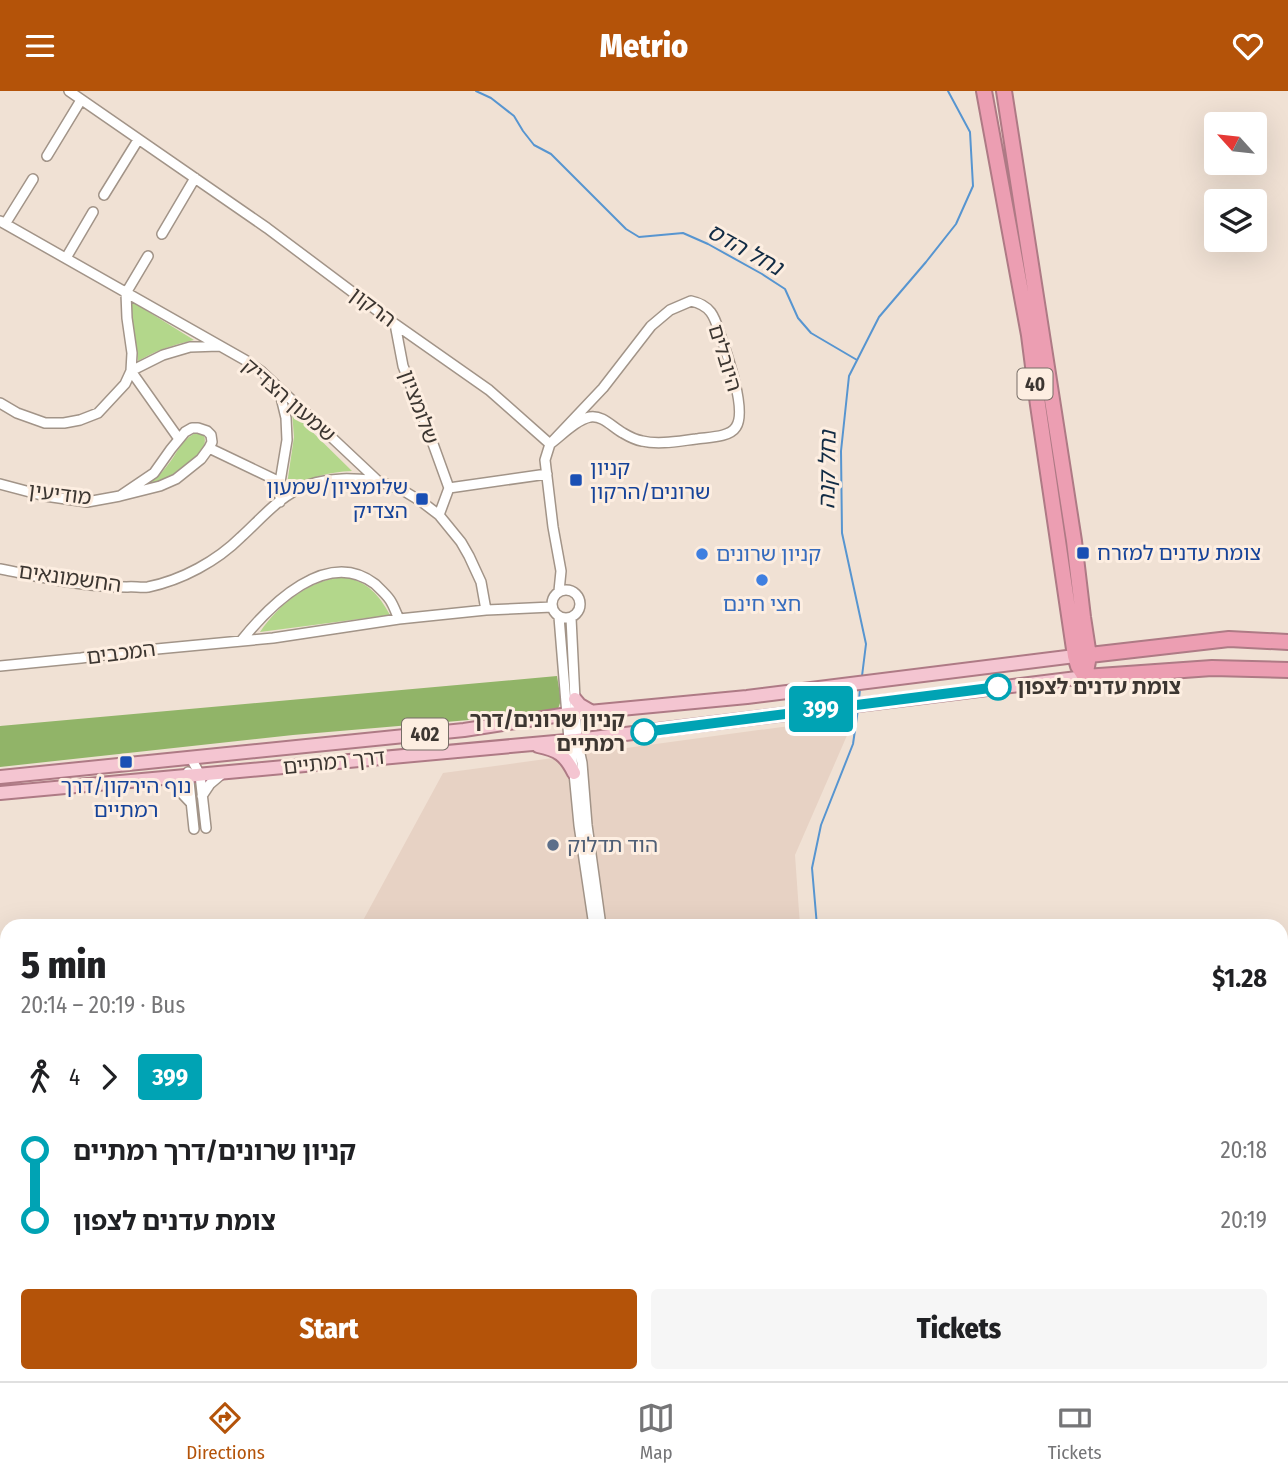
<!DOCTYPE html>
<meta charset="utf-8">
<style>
:root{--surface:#fff;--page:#f6f6f6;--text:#202124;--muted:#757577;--line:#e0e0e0;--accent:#b45309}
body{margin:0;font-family:"Fira Sans Condensed","Noto Sans Hebrew",sans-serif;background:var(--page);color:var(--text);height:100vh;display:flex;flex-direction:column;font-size:26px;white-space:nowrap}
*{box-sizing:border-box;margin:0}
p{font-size:23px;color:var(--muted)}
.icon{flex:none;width:38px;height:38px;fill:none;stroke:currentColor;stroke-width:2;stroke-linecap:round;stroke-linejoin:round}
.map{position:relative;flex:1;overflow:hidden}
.side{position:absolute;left:0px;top:828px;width:1288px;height:464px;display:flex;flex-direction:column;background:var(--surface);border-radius:21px 21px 0 0;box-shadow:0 7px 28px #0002}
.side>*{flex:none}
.badge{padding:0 14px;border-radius:5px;font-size:24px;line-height:46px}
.needle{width:46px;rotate:297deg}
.tools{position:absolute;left:1204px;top:21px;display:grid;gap:14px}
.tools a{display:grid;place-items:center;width:63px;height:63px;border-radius:7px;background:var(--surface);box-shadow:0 7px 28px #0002;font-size:35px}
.map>.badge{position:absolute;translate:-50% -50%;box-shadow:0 0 0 4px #fff}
.legs{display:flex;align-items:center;gap:10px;height:77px;padding:0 21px;font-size:23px}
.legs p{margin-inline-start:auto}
.headline{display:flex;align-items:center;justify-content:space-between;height:119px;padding:0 21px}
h1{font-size:38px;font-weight:800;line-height:52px}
.button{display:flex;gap:14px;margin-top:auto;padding:14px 21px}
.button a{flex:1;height:80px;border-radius:7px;background:var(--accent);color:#fff;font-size:28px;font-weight:800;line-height:80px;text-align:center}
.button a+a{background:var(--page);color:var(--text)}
ul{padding:0 21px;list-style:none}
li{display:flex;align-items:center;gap:24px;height:70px;font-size:26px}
li i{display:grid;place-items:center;width:10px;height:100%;margin:0 9px;background:currentColor}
li i::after{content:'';width:18px;height:18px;margin:-9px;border:5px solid;border-radius:50%;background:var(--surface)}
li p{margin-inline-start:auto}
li:first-child i{background:linear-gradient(#0000 50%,currentColor 0)}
li:last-child i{background:linear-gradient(currentColor 50%,#0000 0)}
header{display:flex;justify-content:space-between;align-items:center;height:91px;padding:0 21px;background:var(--accent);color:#fff;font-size:32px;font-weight:800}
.dock{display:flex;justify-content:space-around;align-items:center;height:98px;border-top:2px solid var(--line);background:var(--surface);font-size:19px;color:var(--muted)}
.dock a{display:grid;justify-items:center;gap:4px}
.dock .active{color:var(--accent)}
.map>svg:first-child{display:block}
</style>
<header><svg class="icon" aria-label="menu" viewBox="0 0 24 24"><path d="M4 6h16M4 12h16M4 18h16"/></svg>Metrio<svg class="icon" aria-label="heart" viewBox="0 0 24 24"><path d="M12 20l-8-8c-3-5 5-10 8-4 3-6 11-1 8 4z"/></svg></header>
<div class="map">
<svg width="1288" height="1290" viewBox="0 0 1288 1290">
<rect width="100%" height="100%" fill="#f0e1d4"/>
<path fill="#e7d2c4" d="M855 626 795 764 800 835H360L443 682Z
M441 1285H739L734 1290H444Z"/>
<path fill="#b3d78b" d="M131 210 194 249C173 254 157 259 138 270 136 250 131 230 131 210Z
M292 321 352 380C328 381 306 387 286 400L294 346Z
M199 341 204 344C212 370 164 389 145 395 153 389 161 383 167 375 178 362 182 346 199 341Z
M345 486C368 491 379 504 390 524L260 541C279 513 310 488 345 486Z"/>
<path fill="#91b468" d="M557 585 561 609 558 618 551 622 293 644 0 676V635Z
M1281 1157 1288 1168V1290H1227L1222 1285 1281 1284Z"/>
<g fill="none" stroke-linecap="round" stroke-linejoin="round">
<path stroke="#5795d0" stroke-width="2" d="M476 0 491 7 514 25 523 40 534 54 551 63 626 138 639 146 683 142 708 153 762 183 785 198 798 227 811 242 857 269
M862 585 866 553 842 442 841 360 849 285 879 226 926 171 956 133 973 95 970 41 948 0
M859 609 860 597
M817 835 812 777 821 734 853 653 858 618
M945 1284 948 1290"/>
<path stroke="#5795d0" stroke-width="12" d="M1281 1262 1288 1269
M1257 1284 1262 1290"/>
<g stroke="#a29488" stroke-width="12">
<path id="minor" d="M69 0 267 137 395 233 489 299 550 353 545 369 553 436 561 480 559 500
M47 65 81 9
M104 104 138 49
M0 130 245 269 262 281 378 390 404 400 422 411 439 424 461 451 469 465 481 491 486 519
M5 133 33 88
M162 143 195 87
M66 167 93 121
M691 210C714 215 715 229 722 249 728 266 747 320 736 336 729 347 707 346 696 348 679 350 659 354 642 350 636 349 628 345 623 342 612 336 603 324 590 326 576 329 562 344 550 353L603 297 651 235 670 219Z
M395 233 403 275 424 328 449 397
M131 280 163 264 190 256 219 255
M131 280 179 348
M279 298 286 327 287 349 280 391V411
M0 312 17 322 45 332H64L80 329 98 322 125 293 131 280 132 262 127 227 126 202 148 165
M209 357 280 391
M0 393 45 405 87 411 120 405 160 395 176 388 201 368 209 357 212 351 211 344 207 340 198 337H192L185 341 171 358 154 382 120 405
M439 424 449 397 547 383
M0 478C42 486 83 496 127 496 133 495 141 497 148 496 182 489 217 470 241 446 261 428 281 403 308 394 331 386 353 387 377 390
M552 513a14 14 0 1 1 28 0a14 14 0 1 1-28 0Z
M559 526 569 649 574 682 579 734 594 835
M571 527 577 649 582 672 587 734 601 835
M241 550C270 514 327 456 375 493 380 498 386 503 390 509 394 515 396 522 399 528
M0 575 81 567 125 561 273 547 399 528 486 519 552 516
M191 667 200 684 206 737
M188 681 194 738
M164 688 172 692 190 711
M202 705 210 693 223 682
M0 1168 7 1167
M478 1284 486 1290
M420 1290 424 1284
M620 1290 624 1284"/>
</g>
<g stroke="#ae7a85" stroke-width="16">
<path id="major" d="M575 608 580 614 592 621
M538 655C558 659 565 664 574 682
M0 686 464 639 568 623 747 606 1075 565
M0 702 577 649 1085 586"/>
</g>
<g stroke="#ae7a85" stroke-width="18">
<path id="highway" d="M984 0 1029 244 1038 314 1075 565 1078 575 1085 586
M1004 0 1074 450 1083 526 1089 565 1085 586
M1081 565 1229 548 1288 551
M1085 586 1212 577 1288 579"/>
</g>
<use href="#minor" stroke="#fff" stroke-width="9"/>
<use href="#major" stroke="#f4c5d1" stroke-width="12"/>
<use href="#highway" stroke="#ec9eb2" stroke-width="14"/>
</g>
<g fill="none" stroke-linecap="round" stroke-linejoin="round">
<g stroke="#fff" stroke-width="16">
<path id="line-1" d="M644 641 998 596"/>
</g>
<use href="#line-1" stroke="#00a3b4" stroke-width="10"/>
</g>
<g fill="#1a4fb4" stroke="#fdeee1" stroke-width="2.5">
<rect x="569" y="382" width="14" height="14" rx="3.5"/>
<rect x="415" y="401" width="14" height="14" rx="3.5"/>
<rect x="1076" y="455" width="14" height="14" rx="3.5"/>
<rect x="119" y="664" width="14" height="14" rx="3.5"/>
</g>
<g fill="#3f7fe0" stroke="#fdeee1" stroke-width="2.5">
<circle cx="702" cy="463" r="7"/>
<circle cx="762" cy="489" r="7"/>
</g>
<g fill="#fff" stroke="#00a3b4" stroke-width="3.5">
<circle cx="998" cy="596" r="12"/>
<circle cx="644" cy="641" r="12"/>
</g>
<circle fill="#5c6f8a" stroke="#fdeee1" stroke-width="2.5" cx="553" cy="754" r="7"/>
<g text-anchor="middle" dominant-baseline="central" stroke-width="6" stroke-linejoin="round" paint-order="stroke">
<g fill="#fdeee1" stroke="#766d66" stroke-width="2">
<rect x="1017.5" y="277.5" width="35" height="31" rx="5"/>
<rect x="402" y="627.5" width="46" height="31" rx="5"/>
</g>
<g font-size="19" font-weight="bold" fill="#3c3631">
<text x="1035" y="293">40</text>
<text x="425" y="643">402</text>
</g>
<g font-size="21" fill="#3c3631" stroke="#fdeee1">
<text transform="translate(373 216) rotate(37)">הרקון</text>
<text transform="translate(725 267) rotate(73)">היובלים</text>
<text transform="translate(289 309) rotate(41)">שמעון הצדיק</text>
<text transform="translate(419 316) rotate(70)">שלומציון</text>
<text transform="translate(60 403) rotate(7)">מודיעין</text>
<text transform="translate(70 487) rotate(8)">החשמונאים</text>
<text transform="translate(121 562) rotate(-7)">המכבים</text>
<text transform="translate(334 671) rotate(-6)">דרך רמתיים</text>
</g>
<g font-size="21" fill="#164399" stroke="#fdeee1" text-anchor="start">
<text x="590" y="377">קניון<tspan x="590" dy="24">שרונים/הרקון</tspan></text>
<text x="408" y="396" text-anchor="end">שלומציון/שמעון<tspan x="408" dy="24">הצדיק</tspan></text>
<text x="1097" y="462">צומת עדנים למזרח</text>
<text x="126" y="695" text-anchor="middle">נוף הירקון/דרך<tspan x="126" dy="24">רמתיים</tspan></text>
</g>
<g font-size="21" fill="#366cbe" stroke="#fdeee1" text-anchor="start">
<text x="716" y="463">קניון שרונים</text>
<text x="762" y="513" text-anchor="middle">חצי חינם</text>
</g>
<g font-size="21" font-weight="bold" fill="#3c3631" stroke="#fdeee1" text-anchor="start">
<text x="1017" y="596">צומת עדנים לצפון</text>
<text x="625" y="629" text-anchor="end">קניון שרונים/דרך<tspan x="625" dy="24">רמתיים</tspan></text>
</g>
<g font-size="21" fill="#4e5e75" stroke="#fdeee1" text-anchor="start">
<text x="567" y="754">הוד תדלוק</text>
</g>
<g font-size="23" font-style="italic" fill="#112b44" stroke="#fdeee1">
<text transform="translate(745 158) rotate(29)">נחל הדס</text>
<text transform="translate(827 379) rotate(-89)">נחל קנה</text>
</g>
</g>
</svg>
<div class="tools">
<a><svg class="needle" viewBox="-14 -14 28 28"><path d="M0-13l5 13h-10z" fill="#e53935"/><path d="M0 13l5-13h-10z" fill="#757577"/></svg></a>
<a><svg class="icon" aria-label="layers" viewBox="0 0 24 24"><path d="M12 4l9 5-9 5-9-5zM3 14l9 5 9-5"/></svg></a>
</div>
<b class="badge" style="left:821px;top:618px;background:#00a3b4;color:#fff">399</b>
<section class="side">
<div class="headline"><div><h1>5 min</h1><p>20:14 – 20:19 · Bus</p></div><b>$1.28</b></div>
<div class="legs"><svg class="icon" aria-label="walk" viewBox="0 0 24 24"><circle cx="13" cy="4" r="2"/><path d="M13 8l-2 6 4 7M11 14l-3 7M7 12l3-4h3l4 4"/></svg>4<svg class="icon" aria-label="forward" viewBox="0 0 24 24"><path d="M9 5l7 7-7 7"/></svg><b class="badge" style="background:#00a3b4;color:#fff">399</b></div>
<ul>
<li><i style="color:#00a3b4"></i><b>קניון שרונים/דרך רמתיים</b><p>20:18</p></li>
<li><i style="color:#00a3b4"></i><b>צומת עדנים לצפון</b><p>20:19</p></li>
</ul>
<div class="button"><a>Start</a><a>Tickets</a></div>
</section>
</div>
<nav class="dock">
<a class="active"><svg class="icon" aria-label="directions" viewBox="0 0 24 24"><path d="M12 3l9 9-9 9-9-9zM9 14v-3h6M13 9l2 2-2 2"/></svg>Directions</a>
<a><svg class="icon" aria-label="map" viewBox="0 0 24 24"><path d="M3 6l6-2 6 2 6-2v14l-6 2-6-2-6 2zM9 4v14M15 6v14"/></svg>Map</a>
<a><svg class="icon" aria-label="tickets" viewBox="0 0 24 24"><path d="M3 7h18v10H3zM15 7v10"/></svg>Tickets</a>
</nav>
